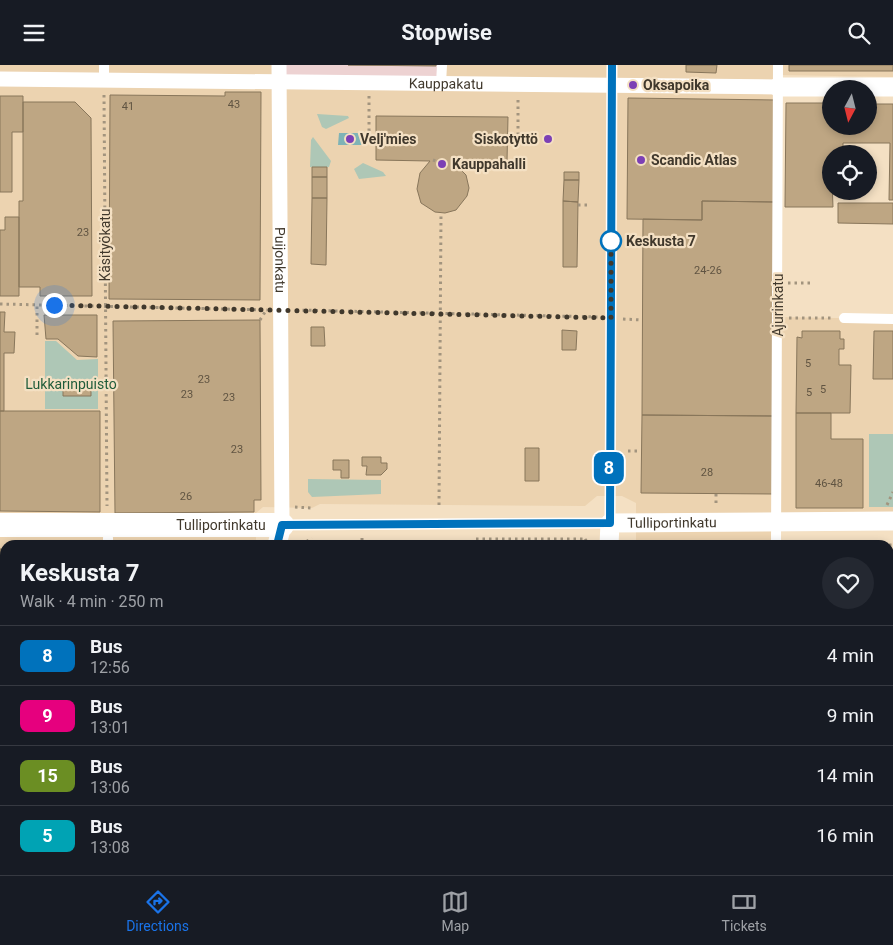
<!DOCTYPE html>
<meta charset="utf-8">
<style>
:root{--surface:#171b24;--page:#242831;--text:#f1f3f6;--muted:#9ea1a6;--line:#363941;--accent:#1a73e8}
body{margin:0;font-family:Roboto,sans-serif;background:var(--page);color:var(--text);height:100vh;display:flex;flex-direction:column;font-size:19px;white-space:nowrap}
*{box-sizing:border-box;margin:0}
p{font-size:16px;color:var(--muted)}
.icon{flex:none;width:28px;height:28px;fill:none;stroke:currentColor;stroke-width:2;stroke-linecap:round;stroke-linejoin:round}
.map{position:relative;flex:1;overflow:hidden}
.details{position:absolute;left:0px;top:475px;width:894px;height:335px;display:flex;flex-direction:column;background:var(--surface);border-radius:15px 15px 0 0;box-shadow:0 2px 8px #0003}
.details>*{flex:none}
.badge{padding:0 10px;border-radius:8px;font-size:18px;line-height:32px}
.needle{width:32px;rotate:187deg}
.controls{position:absolute;left:822px;top:15px;display:grid;gap:10px}
.controls a{display:grid;place-items:center;width:55px;height:55px;border-radius:50%;background:var(--surface);box-shadow:0 2px 8px #0003;font-size:25px}
.you{position:absolute;width:25px;height:25px;margin:-12px;border:4px solid #fff;border-radius:50%;background:#1a73e8;box-shadow:0 0 0 8px #1a73e833}
.map>.badge{position:absolute;translate:-50% -50%;box-shadow:0 0 0 2px #fff}
.round{display:grid;place-items:center;flex:none;width:52px;height:52px;border-radius:26px;background:var(--page)}
.summary{display:flex;align-items:center;justify-content:space-between;height:85px;padding:0 20px}
h1{font-size:24px;font-weight:700;line-height:38px}
ul{padding:0;list-style:none}
li{display:flex;align-items:center;gap:15px;height:60px;padding:0 20px;border-top:1px solid var(--line)}
li div{flex:1}
li b{display:block;font-size:19px}
li em{font-style:normal}
li .badge{min-width:55px;font-weight:700;text-align:center}
header{display:flex;justify-content:space-between;align-items:center;height:65px;padding:0 20px;background:var(--surface);font-size:22px;font-weight:700}
.tab-bar{display:flex;justify-content:space-around;align-items:center;height:70px;border-top:1px solid var(--line);background:var(--surface);font-size:14px;color:var(--muted)}
.tab-bar a{display:grid;justify-items:center;gap:2px}
.tab-bar .on{color:var(--accent)}
.map>svg:first-child{display:block}
</style>
<header><svg class="icon" aria-label="menu" viewBox="0 0 24 24"><path d="M4 6h16M4 12h16M4 18h16"/></svg>Stopwise<svg class="icon" aria-label="search" viewBox="0 0 24 24"><circle cx="10" cy="10" r="6"/><path d="M15 15l6 6"/></svg></header>
<div class="map">
<svg width="893" height="810" viewBox="0 0 893 810">
<rect width="100%" height="100%" fill="#f4e0c3"/>
<path fill="#ecd3b0" d="M0 0H893V12L778 10V252L893 254V456H777V480H636V438L622 431H597L585 441 320 439 312 443 263 442 256 448V480H5V523H0Z
M188 805H264V810H188Z"/>
<path fill="#edd2d2" d="M279 0H442L441 18 279 17Z"/>
<path fill="#aec7b6" d="M317 49 348 51 349 53 326 64 322 62Z
M313 72 331 96 329 102H310L311 75Z
M363 98 383 107 386 111 359 114 354 104Z
M45 276H56L77 295 98 294V344H45Z
M869 369H893V442H869Z
M308 414 381 415V429L312 432 308 427Z
M889 486H893V810H786V805H889Z"/>
<path fill="#7fb3b6" d="M339 68H362V80H338Z"/>
<path fill="#bea683" stroke="#88765b" d="M348 0H436V1Z
M686 0H717L716 8 686 7Z
M789 0H893V6H789Z
M225 27H261L260 235 109 234 110 30 225 31Z
M0 31H23V67H12V127H0Z
M628 33 776 35 774 137 702 136V155L627 154Z
M23 37H75L91 53 92 231H40V222H19V136H23Z
M786 38H831V61H869V39H893V135H889L890 78H843V86H834V89H831L833 142H785Z
M376 51 508 52 507 96H452L466 110 469 123 467 131 456 145 445 148 435 147 421 138 417 124 420 108 430 96 376 95Z
M312 102H327V112H312Z
M564 107H579V115H564Z
M312 112H327V133H312Z
M564 115H579L578 137 563 136Z
M312 133H327L326 200 311 199Z
M563 136 578 137 577 202H563Z
M702 136 774 137 773 351 642 350 643 154 702 155Z
M838 138H893V159L838 158Z
M5 152H19V231H0V165H5Z
M0 247H5L4 267H15L14 288H4V346H0Z
M44 250H97V292L78 291 58 274H46Z
M260 255 261 435H254V447L115 448 113 256Z
M311 262H324L325 281H311Z
M562 265 577 266 576 285H562Z
M802 266H840V274H844V284H839V300H851L850 348H796L797 272 802 273Z
M874 266H893V314H873Z
M63 317H91V331H63Z
M0 346H100V447L0 446Z
M796 348H831V374H863V443H796Z
M642 350 773 351V429L641 428Z
M525 383H539V416H525Z
M362 392H381V398H387V404L381 410H366L367 401H362Z
M333 395H349V413H341V405H333Z
M0 484H5V513H0Z
M0 609H5V644L0 643Z
M0 729H5V761H0Z
M0 803H5V805H87V810H0Z
M122 805H160V810H122Z
M226 805H260V810H226Z
M302 805H337V810H302Z
M386 805H427V810H386Z
M452 805H489V810H452Z
M536 805H581V810H535Z
M624 805H718V810H624Z"/>
<g fill="none" stroke-linecap="round" stroke-linejoin="round">
<path stroke="#a2947e" stroke-width="3" stroke-dasharray="2.5 4" stroke-linecap="butt" d="M104 30 107 441
M369 31V71H376
M508 73H518V35
M433 95 441 98
M578 140H591
M788 218H810
M0 239 267 245
M296 245 599 252
M789 253H833
M623 254 642 255
M260 255 265 247
M37 270V240
M628 386H641
M716 438V429
M439 440 441 148
M887 440 893 427
M295 442 312 443
M362 473V480
M476 474H585
M585 474 589 480
M301 480 312 473
M889 480H893
M889 696H893
M108 805V810
M299 810V805
M891 810 893 807"/>
<path stroke="#fff" stroke-width="10" d="M104 0V16
M441 19 442 0
M844 253 893 254
M282 460 610 458 612 0
M108 480V473
M776 480 778 0
M0 693H5
M440 805V810
M777 810V805"/>
<g stroke="#fff" stroke-width="15">
<path id="s1" d="M279 0 282 460"/>
<path id="s2" d="M0 14 778 22"/>
</g>
<g stroke="#fff" stroke-width="19">
<path d="M778 22H893"/>
<path d="M277 480 282 460"/>
<path id="s3" d="M609 480 610 458 893 456"/>
<path d="M607 805V810"/>
<path d="M277 810V805"/>
</g>
<path stroke="#fff" stroke-width="24" id="s4" d="M0 460H282"/>
</g>
<g fill="none" stroke-linecap="round" stroke-linejoin="round">
<g stroke="#fff" stroke-width="11">
<path id="line" d="M277 480 282 460 610 458 612 0"/>
</g>
<use href="#line" stroke="#0072bc" stroke-width="8"/>
<path stroke="#40382c" stroke-width="5" stroke-dasharray="0 9" d="M54 240 611 253V176"/>
</g>
<g fill="#7c40b5" stroke="#f4e0c3" stroke-width="2">
<circle cx="633" cy="20" r="5"/>
<circle cx="350" cy="74" r="5"/>
<circle cx="548" cy="74" r="5"/>
<circle cx="641" cy="95" r="5"/>
<circle cx="442" cy="99" r="5"/>
</g>
<circle fill="#fff" stroke="#0072bc" stroke-width="2.5" cx="611" cy="176" r="10"/>
<g text-anchor="middle" dominant-baseline="central" stroke-width="4.5" stroke-linejoin="round" paint-order="stroke">
<g font-size="11" fill="#605442">
<text x="234" y="39">43</text>
<text x="128" y="41">41</text>
<text x="83" y="167">23</text>
<text x="708" y="205">24-26</text>
<text x="808" y="298">5</text>
<text x="204" y="314">23</text>
<text x="823" y="324">5</text>
<text x="809" y="327">5</text>
<text x="187" y="329">23</text>
<text x="229" y="332">23</text>
<text x="237" y="384">23</text>
<text x="707" y="407">28</text>
<text x="829" y="418">46-48</text>
<text x="186" y="431">26</text>
</g>
<g font-size="14" fill="#40382c" stroke="#f4e0c3">
<text stroke="none"><textPath href="#s2" startOffset="446">Kauppakatu</textPath></text>
<text transform="translate(105 180) rotate(-90)">Käsityökatu</text>
<text stroke="none"><textPath href="#s1" startOffset="195">Puijonkatu</textPath></text>
<text transform="translate(778 240) rotate(-90)">Ajurinkatu</text>
<text stroke="none"><textPath href="#s3" startOffset="84">Tulliportinkatu</textPath></text>
<text stroke="none"><textPath href="#s4" startOffset="221">Tulliportinkatu</textPath></text>
</g>
<g font-size="14" font-weight="bold" fill="#40382c" stroke="#f4e0c3" text-anchor="start">
<text x="643" y="20">Oksapoika</text>
<text x="360" y="74">Velj'mies</text>
<text x="538" y="74" text-anchor="end">Siskotyttö</text>
<text x="651" y="95">Scandic Atlas</text>
<text x="452" y="99">Kauppahalli</text>
</g>
<g font-size="14" font-weight="bold" fill="#40382c" stroke="#f4e0c3" text-anchor="start">
<text x="626" y="176">Keskusta 7</text>
</g>
<g font-size="14" fill="#205c3a" stroke="#f4e0c3">
<text x="71" y="319">Lukkarinpuisto</text>
</g>
</g>
</svg>
<div class="controls">
<a><svg class="needle" viewBox="-14 -14 28 28"><path d="M0-13l5 13h-10z" fill="#e53935"/><path d="M0 13l5-13h-10z" fill="#9ea1a6"/></svg></a>
<a><svg class="icon" aria-label="locate" viewBox="0 0 24 24"><circle cx="12" cy="12" r="6"/><path d="M12 2v4M12 18v4M2 12h4M18 12h4"/></svg></a>
</div>
<div class="you" style="left:54px;top:240px"></div>
<b class="badge" style="left:609px;top:403px;background:#0072bc;color:#fff">8</b>
<section class="details">
<div class="summary"><div><h1>Keskusta 7</h1><p>Walk · 4 min · 250 m</p></div><a class="round"><svg class="icon" aria-label="heart" viewBox="0 0 24 24"><path d="M12 20l-8-8c-3-5 5-10 8-4 3-6 11-1 8 4z"/></svg></a></div>
<ul>
<li><span class="badge" style="background:#0072bc;color:#fff">8</span><div><b>Bus</b><p>12:56</p></div><em>4 min</em></li>
<li><span class="badge" style="background:#e6007e;color:#fff">9</span><div><b>Bus</b><p>13:01</p></div><em>9 min</em></li>
<li><span class="badge" style="background:#6b8e23;color:#fff">15</span><div><b>Bus</b><p>13:06</p></div><em>14 min</em></li>
<li><span class="badge" style="background:#00a3b4;color:#fff">5</span><div><b>Bus</b><p>13:08</p></div><em>16 min</em></li>
</ul>
</section>
</div>
<nav class="tab-bar">
<a class="on"><svg class="icon" aria-label="directions" viewBox="0 0 24 24"><path d="M12 3l9 9-9 9-9-9zM9 14v-3h6M13 9l2 2-2 2"/></svg>Directions</a>
<a><svg class="icon" aria-label="map" viewBox="0 0 24 24"><path d="M3 6l6-2 6 2 6-2v14l-6 2-6-2-6 2zM9 4v14M15 6v14"/></svg>Map</a>
<a><svg class="icon" aria-label="tickets" viewBox="0 0 24 24"><path d="M3 7h18v10H3zM15 7v10"/></svg>Tickets</a>
</nav>
